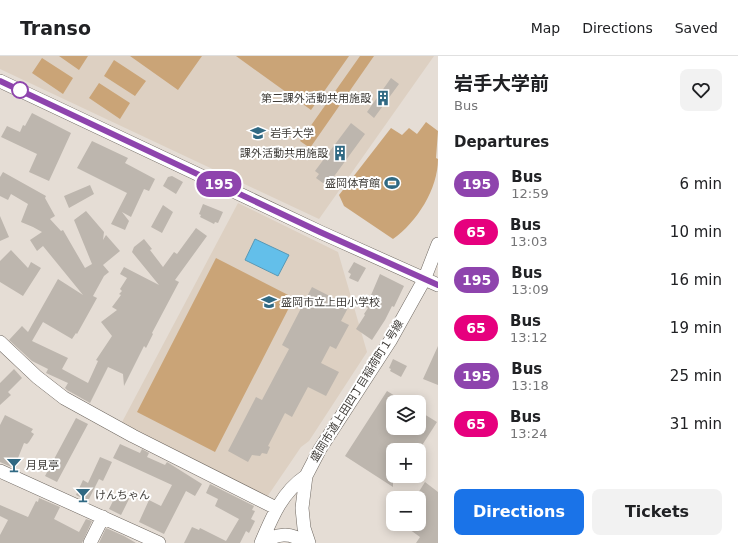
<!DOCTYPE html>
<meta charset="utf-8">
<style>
:root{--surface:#fff;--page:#f2f2f2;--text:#202124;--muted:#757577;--line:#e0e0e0;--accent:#1a73e8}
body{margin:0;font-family:"DejaVu Sans","Noto Sans JP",sans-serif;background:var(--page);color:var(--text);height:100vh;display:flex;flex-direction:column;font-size:15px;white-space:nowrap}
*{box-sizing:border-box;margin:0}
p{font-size:13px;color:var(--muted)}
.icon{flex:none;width:22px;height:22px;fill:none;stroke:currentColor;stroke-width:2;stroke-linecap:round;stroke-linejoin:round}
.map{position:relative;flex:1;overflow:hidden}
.side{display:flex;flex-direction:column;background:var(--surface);width:300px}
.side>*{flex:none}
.badge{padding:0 8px;border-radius:13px;font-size:14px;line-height:26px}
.tools{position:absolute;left:386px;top:339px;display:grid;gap:8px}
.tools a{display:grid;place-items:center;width:40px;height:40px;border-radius:8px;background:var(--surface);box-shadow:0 2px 10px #0003;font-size:20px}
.map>.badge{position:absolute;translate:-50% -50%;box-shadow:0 0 0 2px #fff}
h2{padding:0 16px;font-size:15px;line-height:36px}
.round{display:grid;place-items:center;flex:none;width:42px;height:42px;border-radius:8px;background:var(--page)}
.summary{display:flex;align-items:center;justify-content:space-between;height:68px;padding:0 16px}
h1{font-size:19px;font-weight:700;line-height:30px}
.button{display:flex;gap:8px;margin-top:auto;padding:8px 16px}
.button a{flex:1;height:46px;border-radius:8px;background:var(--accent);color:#fff;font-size:16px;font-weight:700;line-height:46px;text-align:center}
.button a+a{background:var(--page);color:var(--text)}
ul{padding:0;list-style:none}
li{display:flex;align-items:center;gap:12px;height:48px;padding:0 16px}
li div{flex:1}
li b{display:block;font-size:15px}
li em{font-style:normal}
li .badge{min-width:44px;font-weight:700;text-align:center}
header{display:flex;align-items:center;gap:24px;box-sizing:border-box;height:56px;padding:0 20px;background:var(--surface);border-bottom:1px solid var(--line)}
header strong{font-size:19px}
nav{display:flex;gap:22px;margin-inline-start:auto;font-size:14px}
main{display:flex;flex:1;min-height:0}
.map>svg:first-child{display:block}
</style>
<header>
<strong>Transo</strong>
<nav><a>Map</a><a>Directions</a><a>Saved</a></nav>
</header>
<main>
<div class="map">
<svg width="438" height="487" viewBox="0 0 438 487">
<rect width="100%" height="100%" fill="#e5ddd5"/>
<path fill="#ddd0c2" d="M0 0H434L319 163 0 13Z
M238 147 338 196 367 296 309 385 301 391 267 441 121 368Z"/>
<path fill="#caa477" d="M59 0H88L79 14Z
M130 0H202L178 34Z
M236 0H349L311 54Z
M360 0H374L310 92 300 85Z
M42 2 73 22 63 38 32 17Z
M114 4 146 25 135 40 104 20Z
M99 27 130 47 120 63 89 42Z
M426 66 438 75 436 102 438 103C438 133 417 166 393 183L344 150 339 139 391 72 402 79 409 72 417 78Z
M216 202 294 242 215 396 137 356Z"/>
<path fill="#63bfea" stroke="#5898b5" d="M255 183 289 199 278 220 245 204Z"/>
<path fill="#bdb6ae" d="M391 22 399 28 374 62 367 56Z
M32 57 71 77 49 125 29 116 37 98 1 81 7 70 20 76 23 69 25 70Z
M351 67 365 78 327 130 316 122 319 118 315 115Z
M92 85 128 102 125 107 155 123 149 135 144 133 131 161 122 156 129 165 125 174 111 168 127 137 77 112Z
M3 116 46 140 45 142 55 160 50 163 61 175 63 174 85 212 92 208 74 164 86 155 104 176 103 184 106 179 120 195 103 209 109 216 104 220 93 240 97 242 77 278 76 277 72 283 43 266 32 285 68 302 62 313 88 327 98 305 96 304 112 280 101 266 117 254 112 251 121 239 119 238 122 235 120 233 127 222 120 218 124 211 159 229 132 196 134 191 144 183 152 193 150 194 163 211 174 196 177 198 196 172 207 180 175 224 179 226 152 277 153 278 146 292 144 290 124 330 123 318 108 311 90 347 67 334 65 332 68 327 46 317 48 313 32 305 9 284 22 270 28 276 58 223 83 239 43 190 37 195 30 184 42 176 33 171 35 170 33 171 21 166 28 148 11 138 8 144 0 140V121Z
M172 120 183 126 176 138 163 130 168 121Z
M90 129 94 138 69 152 64 140Z
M203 148 223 156 218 167 215 166 214 168 200 161 201 159 199 158Z
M163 149 173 156 162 177 151 171Z
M0 160 9 181 0 185Z
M11 194 28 212 31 206 41 212 23 240 0 226V205Z
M354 206 366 212 358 226 349 222 351 218 348 216Z
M380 218 404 230 394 251 392 250 385 264 372 284 356 273 365 259 364 258 368 252 366 251Z
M312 231 349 250 341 265 349 269 336 293 330 290 321 307 339 316 326 340 308 331 292 361 285 357 268 390 270 391 267 398 262 397 260 400 252 399 248 406 228 395 256 341 262 344 289 293 282 289Z
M438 290V329L423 323Z
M393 303 407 310 401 321 390 315 391 313 389 312Z
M14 313 22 322 8 336 11 339 0 349V327Z
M387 335 405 346H393V372H419V355L437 366 419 394H393V431L345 400Z
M5 359 33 373 31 376 34 378 29 386 27 388 24 387 18 402 20 403 16 413 0 406V369Z
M76 362 88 368 57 426 45 420Z
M120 388 140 397 142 393 149 397 147 401 165 409 167 406 202 428 195 440 186 435 164 478 139 466 149 444 161 450 172 429 113 402Z
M100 401 112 406 103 425 99 423 88 445 76 439 83 424 88 427Z
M425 426 438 436V487H416L420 481 402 468H419V442H415Z
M210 428 254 450 252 454 255 455 251 463 255 465 249 477 246 475 240 487H184L192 471 199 474 200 472 226 485 239 463 215 450 218 443 206 437Z
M121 436 130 441 121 459 109 453 116 439 118 441Z
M39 442 60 451 54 463 79 476 86 463 92 465 82 487H0V479L8 464 0 460V449L28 461 36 445 38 446Z
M106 472 124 480 136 487H99Z"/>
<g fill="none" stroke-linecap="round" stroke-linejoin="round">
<g stroke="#6e6760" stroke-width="14">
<path id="minor" d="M0 25 320 176 438 229
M0 286 37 321 64 342 133 380 276 452
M0 415 159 487
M90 487 103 461
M261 487C272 461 282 436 306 420
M263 487C275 478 292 475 303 487
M309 487 304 472 302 452 306 420 320 393 390 285 424 224 438 188"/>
</g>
<use href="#minor" stroke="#fff" stroke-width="13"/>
</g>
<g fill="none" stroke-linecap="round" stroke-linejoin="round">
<g stroke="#fff" stroke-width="9">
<path id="line" d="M0 25 320 176 438 229"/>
</g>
<use href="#line" stroke="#8e44ad" stroke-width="6"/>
</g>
<defs>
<g id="building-bare" transform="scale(1.2)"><path d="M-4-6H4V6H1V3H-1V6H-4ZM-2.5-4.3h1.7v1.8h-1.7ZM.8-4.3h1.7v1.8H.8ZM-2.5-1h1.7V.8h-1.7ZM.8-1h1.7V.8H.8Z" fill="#306983" stroke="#fff" stroke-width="2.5" paint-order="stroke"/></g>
<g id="university-bare" transform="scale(1.2)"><path d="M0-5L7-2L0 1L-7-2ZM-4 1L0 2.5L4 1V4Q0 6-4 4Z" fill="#306983" stroke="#fff" stroke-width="2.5" paint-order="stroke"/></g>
<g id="stadium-bare" transform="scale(1.2)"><path d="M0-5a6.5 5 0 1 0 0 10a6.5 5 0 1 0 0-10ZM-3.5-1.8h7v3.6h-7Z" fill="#306983" stroke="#fff" stroke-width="2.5" paint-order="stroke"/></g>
<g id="school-bare" transform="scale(1.2)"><path d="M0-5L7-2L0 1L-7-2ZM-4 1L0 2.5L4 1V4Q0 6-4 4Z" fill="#306983" stroke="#fff" stroke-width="2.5" paint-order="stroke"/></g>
<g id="bar-bare" transform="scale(1.2)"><path d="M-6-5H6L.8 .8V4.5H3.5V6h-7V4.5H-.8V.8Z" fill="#306983" stroke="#fff" stroke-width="2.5" paint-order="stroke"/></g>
</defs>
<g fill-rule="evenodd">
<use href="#building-bare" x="383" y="42"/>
<use href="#university-bare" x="258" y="77"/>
<use href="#building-bare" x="340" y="97"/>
<use href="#stadium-bare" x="392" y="127"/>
<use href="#school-bare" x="269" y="246"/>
<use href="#bar-bare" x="14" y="409"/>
<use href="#bar-bare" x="83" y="439"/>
</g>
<circle fill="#fff" stroke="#8e44ad" stroke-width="2" cx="20" cy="34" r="8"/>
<g text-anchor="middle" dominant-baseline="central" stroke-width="4" stroke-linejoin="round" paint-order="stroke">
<g font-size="11" fill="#3f3c38" stroke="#fff" text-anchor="start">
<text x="371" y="42" text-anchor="end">第二課外活動共用施設</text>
<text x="270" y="77">岩手大学</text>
<text x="328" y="97" text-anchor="end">課外活動共用施設</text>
<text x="380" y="127" text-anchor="end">盛岡体育館</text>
<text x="281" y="246">盛岡市立上田小学校</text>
<text x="26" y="409">月見亭</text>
<text x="95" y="439">けんちゃん</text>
</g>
<g font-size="11" fill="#3f3c38" stroke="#fff">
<text transform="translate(357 335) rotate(-58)">盛岡市道上田四丁目稲荷町１号線</text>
</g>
</g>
</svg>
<div class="tools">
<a><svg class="icon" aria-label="layers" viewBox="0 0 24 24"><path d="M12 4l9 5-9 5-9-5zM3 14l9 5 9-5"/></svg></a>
<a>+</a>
<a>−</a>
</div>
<b class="badge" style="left:219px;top:128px;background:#8e44ad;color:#fff">195</b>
</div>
<section class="side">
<div class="summary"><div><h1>岩手大学前</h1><p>Bus</p></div><a class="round"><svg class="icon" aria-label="heart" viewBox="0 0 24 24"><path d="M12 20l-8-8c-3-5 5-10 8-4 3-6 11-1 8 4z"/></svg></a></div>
<h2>Departures</h2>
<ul>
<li><span class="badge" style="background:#8e44ad;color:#fff">195</span><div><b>Bus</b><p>12:59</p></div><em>6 min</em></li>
<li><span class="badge" style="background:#e6007e;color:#fff">65</span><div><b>Bus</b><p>13:03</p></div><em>10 min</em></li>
<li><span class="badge" style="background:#8e44ad;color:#fff">195</span><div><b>Bus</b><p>13:09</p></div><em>16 min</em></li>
<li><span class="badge" style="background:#e6007e;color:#fff">65</span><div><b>Bus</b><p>13:12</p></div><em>19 min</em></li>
<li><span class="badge" style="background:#8e44ad;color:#fff">195</span><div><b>Bus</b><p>13:18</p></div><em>25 min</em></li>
<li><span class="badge" style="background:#e6007e;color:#fff">65</span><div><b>Bus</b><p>13:24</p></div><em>31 min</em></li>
</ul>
<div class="button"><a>Directions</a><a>Tickets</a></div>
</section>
</main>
